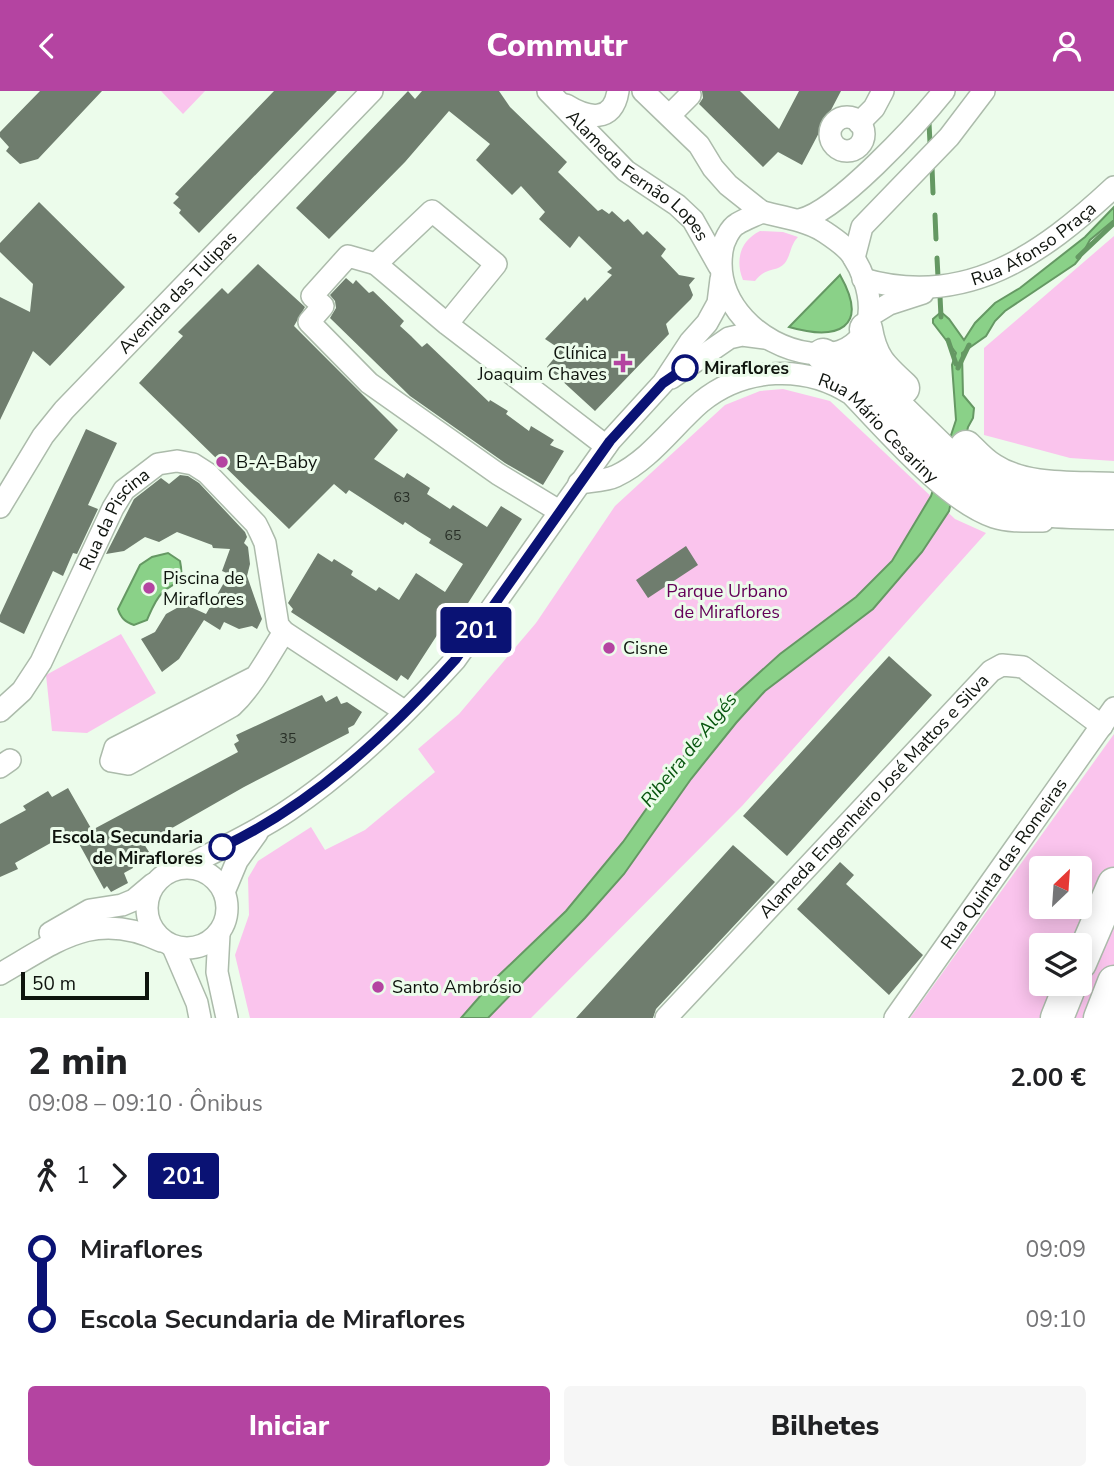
<!DOCTYPE html>
<html lang="pt">
<meta charset="utf-8">
<style>
:root{--surface:#fff;--page:#f6f6f6;--text:#202124;--muted:#757577;--accent:#b444a1}
body{margin:0;font-family:"Nunito Sans",sans-serif;background:var(--page);color:var(--text);height:100vh;display:flex;flex-direction:column;font-size:26px;white-space:nowrap}
*{box-sizing:border-box;margin:0}
p{font-size:23px;color:var(--muted)}
.icon{flex:none;width:38px;height:38px;fill:none;stroke:currentColor;stroke-width:2;stroke-linecap:round;stroke-linejoin:round}
.map{position:relative;height:927px;overflow:hidden}
.side{display:flex;flex-direction:column;background:var(--surface);flex:1}
.side>*{flex:none}
.badge{padding:0 14px;border-radius:5px;font-size:24px;line-height:46px}
.needle{width:46px;rotate:25deg}
.buttons{position:absolute;left:1029px;top:765px;display:grid;gap:14px}
.buttons a{display:grid;place-items:center;width:63px;height:63px;border-radius:7px;background:var(--surface);box-shadow:0 4px 18px #0003;font-size:35px}
.scale{position:absolute;left:21px;bottom:18px;width:128px;box-sizing:border-box;padding-left:7px;border:4px solid #0f140e;border-top:0;font-size:19px;line-height:24px;white-space:nowrap;color:#0f140e;-webkit-text-stroke:5px #ecfceb;paint-order:stroke}
.map>.badge{position:absolute;translate:-50% -50%;box-shadow:0 0 0 4px #fff}
.legs{display:flex;align-items:center;gap:10px;height:77px;padding:0 28px;font-size:23px}
.legs p{margin-inline-start:auto}
.headline{display:flex;align-items:center;justify-content:space-between;height:119px;padding:0 28px}
h1{font-size:38px;font-weight:800;line-height:52px}
.action{display:flex;gap:14px;margin-top:auto;padding:14px 28px}
.action a{flex:1;height:80px;border-radius:7px;background:var(--accent);color:#fff;font-size:28px;font-weight:800;line-height:80px;text-align:center}
.action a+a{background:var(--page);color:var(--text)}
ul{padding:0 28px;list-style:none}
li{display:flex;align-items:center;gap:24px;height:70px;font-size:26px}
li i{display:grid;place-items:center;width:10px;height:100%;margin:0 9px;background:currentColor}
li i::after{content:'';width:18px;height:18px;margin:-9px;border:5px solid;border-radius:50%;background:var(--surface)}
li p{margin-inline-start:auto}
li:first-child i{background:linear-gradient(#0000 50%,currentColor 0)}
li:last-child i{background:linear-gradient(currentColor 50%,#0000 0)}
header{display:flex;justify-content:space-between;align-items:center;height:91px;padding:0 28px;background:var(--accent);color:#fff;font-size:32px;font-weight:800}
.map>svg:first-child{display:block}
</style>
<header><svg class="icon" aria-label="back" viewBox="0 0 24 24"><path d="M15 5l-7 7 7 7"/></svg>Commutr<svg class="icon" aria-label="person" viewBox="0 0 24 24"><circle cx="12" cy="8" r="4"/><path d="M4 21q1-7 8-7t8 7"/></svg></header>
<div class="map">
<svg width="1114" height="927" viewBox="0 0 1114 927">
<rect width="100%" height="100%" fill="#ecfceb"/>
<path fill="#fac4ed" fill-rule="evenodd" d="M161 0H205L183 23Z
M760 140 783 141 798 146C790 154 791 164 785 172 776 182 766 175 755 190L743 189C735 169 740 150 760 140Z
M1114 145V370L1070 367 984 344V257Z
M783 298 830 310 955 428 986 442 742 715 531 927H250L235 864 249 824 248 787 258 770 311 736 325 759 365 739 435 681 418 658 459 623 536 532 615 415 725 314 760 300Z
M121 543 156 602 87 642 52 640 46 584Z
M1114 643V927H910ZM1041 777H1080V816H1041ZM1041 854H1080V892H1041Z"/>
<path fill="#8ad188" stroke="#659863" stroke-width="2" d="M1114 116V129L1090 149 1080 167 1075 173 1005 220 995 230 986 245 962 262 963 304 974 317 973 327 968 336 949 420 922 461 873 518 765 600 736 632 691 688 624 783 585 827 488 927H461L496 887 566 820 623 751 685 663 729 609 780 563 856 506 892 470 931 405 956 329 952 274 956 262 933 232V228L941 221 949 228 964 249 975 232 995 212 1020 197 1085 146Z
M840 184C870 237 838 250 789 236Z
M168 462 180 470C185 495 177 488 162 502 155 509 151 520 147 529L134 534C125 531 121 527 118 518L140 474 152 466Z"/>
<g fill="none" stroke-linecap="round" stroke-linejoin="round">
<path stroke="#659863" stroke-width="5" d="M929 32 930 52
M932 76 933 102
M935 124 936 148
M1078 166 1114 132
M937 167 938 186
M940 205 941 226
M948 249 956 273
M958 277 969 254"/>
</g>
<path fill="#6f7d6e" d="M40 0H102L38 68 20 73 6 60 9 56 0 46V41Z
M274 0H337L199 142 179 122 181 119 173 112 179 106 175 103Z
M408 0 415 8 422 0H499L510 16 567 71 558 81 598 120 602 118 609 123 612 120 624 131 628 128 643 144 647 140 666 158 661 165 679 184 695 187 689 194 693 204 691 208 666 233 669 243 595 320 547 276 556 265 552 262 557 256 545 248 585 206 587 210 612 184 607 181 612 177 579 145 570 157 539 128 545 121 521 95 512 104 476 69 490 53 449 20 405 71 329 148 296 117Z
M702 0H740L779 38 799 0H841L802 74 778 61 763 76 699 13 703 7Z
M39 111 125 196 50 275 33 260 0 329V206L30 221 33 193 0 161V152Z
M258 173 305 216 294 235 398 339 374 368 404 387 407 382 430 397 427 403 450 418 453 414 487 436 501 415 522 428 461 523 454 518 408 589 401 584 397 590 291 521 293 518 288 512 318 462 332 471 334 468 353 480 351 484 376 500 379 496 399 509 416 482 445 501 463 473 429 452 431 448 418 440 405 431 403 434 349 399 346 403 334 393 289 438 139 292 183 245 178 241 222 197 228 203Z
M346 187 353 193 356 189 369 202 373 200 404 230 400 235 411 245 422 256 427 252 489 311 490 309 508 320 506 323 529 340 531 335 554 349 550 354 564 360 543 394 505 372 410 305 330 227 336 217 335 210 330 204Z
M86 338 117 352 88 414 98 418 77 463 73 462 63 485 53 480 24 543 0 531V524Z
M180 384 188 385 199 392 245 441 247 446 244 452 248 456 250 473 247 485 262 528 257 538 252 535 239 538 224 531 220 539 204 529 179 568 162 581 141 548 155 541 166 523 184 513 206 523 229 483 222 480 230 458 213 457 212 454 177 441 159 451 145 446 124 460 106 463 134 408 161 387 169 393Z
M686 455 698 474 648 507 636 489Z
M889 565 932 604 787 765 743 725Z
M322 604 326 611 337 605 341 613 347 611 362 621 354 634 348 637 349 642 244 696 144 753 149 761 131 771 133 777 124 782 128 792 111 801 107 795 104 798 72 740 15 772 18 778 0 786V733L26 719 23 715 48 700 52 706 68 697 92 739 238 661 234 653 239 650 236 644Z
M733 754 775 791 656 918 653 927H576Z
M840 771 854 784 846 793 923 864 889 904 797 818Z"/>
<g fill="none" stroke-linecap="round" stroke-linejoin="round">
<g stroke="#acbbab" stroke-width="24">
<g id="minor">
<path id="s1" d="M548 0 626 80 677 114 693 129 719 175"/>
<path d="M643 0 699 54 713 77 728 94 762 121"/>
<path d="M566 14C587 27 613 33 618 0"/>
<path d="M670 24 690 4"/>
<circle cx="847" cy="43" r="17"/>
<path d="M859 32 874 17 883 0"/>
<path d="M762 121C782 126 805 129 823 140 832 146 846 155 852 164 872 194 882 244 841 260 831 264 820 263 809 262 760 255 714 212 722 160 723 151 730 137 737 133 745 128 754 125 762 121Z"/>
<path d="M799 129C836 122 919 31 944 0"/>
<path d="M854 167 862 136 949 46 984 0"/>
<path d="M376 173 348 165 312 205 323 215 309 231 369 292 498 383 559 420"/>
<path id="s2" d="M863 188C966 218 1042 163 1114 96"/>
<path d="M871 224 889 213 923 202"/>
<path d="M447 233 496 173 432 120 376 173 447 233 606 355"/>
<path d="M671 287 729 247 742 244 765 247"/>
<path id="s3" d="M579 392C591 390 606 390 616 385 650 369 673 335 701 311 744 276 805 273 851 303 887 340 946 410 994 426 1010 431 1027 430 1043 430"/>
<path id="s4" d="M0 416 43 345 64 319 372 0"/>
<path d="M255 586 115 657 111 670 128 673 232 615C253 595 268 566 284 541"/>
<path id="s5" d="M0 620 22 600 41 571 113 417 124 399 158 373 177 370 193 373 207 382 256 433 260 441 265 452 278 534 284 541 404 620"/>
<path d="M0 676 10 669"/>
<path d="M186 776C220 757 257 741 289 719 350 678 405 624 455 569L610 350 663 292 690 251 707 232 718 212 721 188"/>
<circle cx="187" cy="817" r="40"/>
<path d="M224 801 237 770 257 742"/>
<path d="M50 842 90 819 122 814 134 809 153 793"/>
<path d="M219 843 217 881 227 927"/>
<path d="M173 856 197 912 200 927"/>
<path d="M0 883C58 850 94 818 161 850"/>
<path id="s6" d="M666 927 991 580 1002 574 1023 576 1102 635"/>
<path id="s7" d="M895 927 1114 617"/>
</g>
</g>
<g stroke="#acbbab" stroke-width="35">
<path id="highway" d="M866 238C871 268 881 277 903 297
M823 264 865 285 980 397C1024 425 1064 420 1114 422
M966 356C974 364 982 373 991 378 1026 401 1074 396 1114 398
M1080 872 1114 793
M1057 927 1071 892
M1100 927 1114 891"/>
</g>
<use href="#minor" stroke="#fff" stroke-width="21"/>
<use href="#highway" stroke="#fff" stroke-width="32"/>
</g>
<g fill="none" stroke-linecap="round" stroke-linejoin="round">
<g stroke="#fff" stroke-width="16">
<path id="line-1" d="M222 756C313 713 388 643 455 569L610 350 663 292 685 277"/>
</g>
<use href="#line-1" stroke="#0a1274" stroke-width="10"/>
</g>
<g fill="#b444a1" stroke="#ecfceb" stroke-width="2.5">
<path d="M619.5 261.5h7v7h7v7h-7v7h-7v-7h-7v-7h7z"/>
<circle cx="222" cy="371" r="7"/>
<circle cx="149" cy="497" r="7"/>
<circle cx="609" cy="557" r="7"/>
<circle cx="378" cy="896" r="7"/>
</g>
<g fill="#fff" stroke="#0a1274" stroke-width="3.5">
<circle cx="685" cy="277" r="12"/>
<circle cx="222" cy="756" r="12"/>
</g>
<g text-anchor="middle" dominant-baseline="central" stroke-width="6" stroke-linejoin="round" paint-order="stroke">
<g font-size="14" fill="#272e26">
<text x="402" y="406">63</text>
<text x="453" y="444">65</text>
<text x="288" y="647">35</text>
</g>
<g font-size="18" fill="#0f140e" stroke="#ecfceb">
<text stroke="none"><textPath href="#s1" startOffset="124">Alameda Fernão Lopes</textPath></text>
<text stroke="none"><textPath href="#s2" startOffset="182">Rua Afonso Praça</textPath></text>
<text stroke="none"><textPath href="#s4" startOffset="280">Avenida das Tulipas</textPath></text>
<text stroke="none"><textPath href="#s3" startOffset="354">Rua Mário Cesariny</textPath></text>
<text stroke="none"><textPath href="#s5" startOffset="226">Rua da Piscina</textPath></text>
<text stroke="none"><textPath href="#s6" startOffset="304">Alameda Engenheiro José Mattos e Silva</textPath></text>
<text stroke="none"><textPath href="#s7" startOffset="189">Rua Quinta das Romeiras</textPath></text>
</g>
<g font-size="18" fill="#0f140e" stroke="#ecfceb" text-anchor="start">
<text x="607" y="262" text-anchor="end">Clínica<tspan x="607" dy="21">Joaquim Chaves</tspan></text>
<text x="236" y="371">B-A-Baby</text>
<text x="163" y="487">Piscina de<tspan x="163" dy="21">Miraflores</tspan></text>
<text x="623" y="557">Cisne</text>
<text x="392" y="896">Santo Ambrósio</text>
</g>
<g font-size="18" font-weight="bold" fill="#0f140e" stroke="#ecfceb" text-anchor="start">
<text x="704" y="277">Miraflores</text>
<text x="203" y="746" text-anchor="end">Escola Secundaria<tspan x="203" dy="21">de Miraflores</tspan></text>
</g>
<g font-size="18" fill="#640058" stroke="#ecfceb">
<text x="727" y="500">Parque Urbano<tspan x="727" dy="21">de Miraflores</tspan></text>
</g>
<g font-size="19" font-style="italic" fill="#08560f" stroke="#ecfceb">
<text transform="translate(689 659) rotate(-51)">Ribeira de Algés</text>
</g>
</g>
</svg>
<div class="buttons">
<a><svg class="needle" viewBox="-14 -14 28 28"><path d="M0-13l5 13h-10z" fill="#e53935"/><path d="M0 13l5-13h-10z" fill="#757577"/></svg></a>
<a><svg class="icon" aria-label="layers" viewBox="0 0 24 24"><path d="M12 4l9 5-9 5-9-5zM3 14l9 5 9-5"/></svg></a>
</div>
<div class="scale">50 m</div>
<b class="badge" style="left:476px;top:539px;background:#0a1274;color:#fff">201</b>
</div>
<section class="side">
<div class="headline"><div><h1>2 min</h1><p>09:08 – 09:10 · Ônibus</p></div><b>2.00 €</b></div>
<div class="legs"><svg class="icon" aria-label="walk" viewBox="0 0 24 24"><circle cx="13" cy="4" r="2"/><path d="M13 8l-2 6 4 7M11 14l-3 7M7 12l3-4h3l4 4"/></svg>1<svg class="icon" aria-label="forward" viewBox="0 0 24 24"><path d="M9 5l7 7-7 7"/></svg><b class="badge" style="background:#0a1274;color:#fff">201</b></div>
<ul>
<li><i style="color:#0a1274"></i><b>Miraflores</b><p>09:09</p></li>
<li><i style="color:#0a1274"></i><b>Escola Secundaria de Miraflores</b><p>09:10</p></li>
</ul>
<div class="action"><a>Iniciar</a><a>Bilhetes</a></div>
</section>
